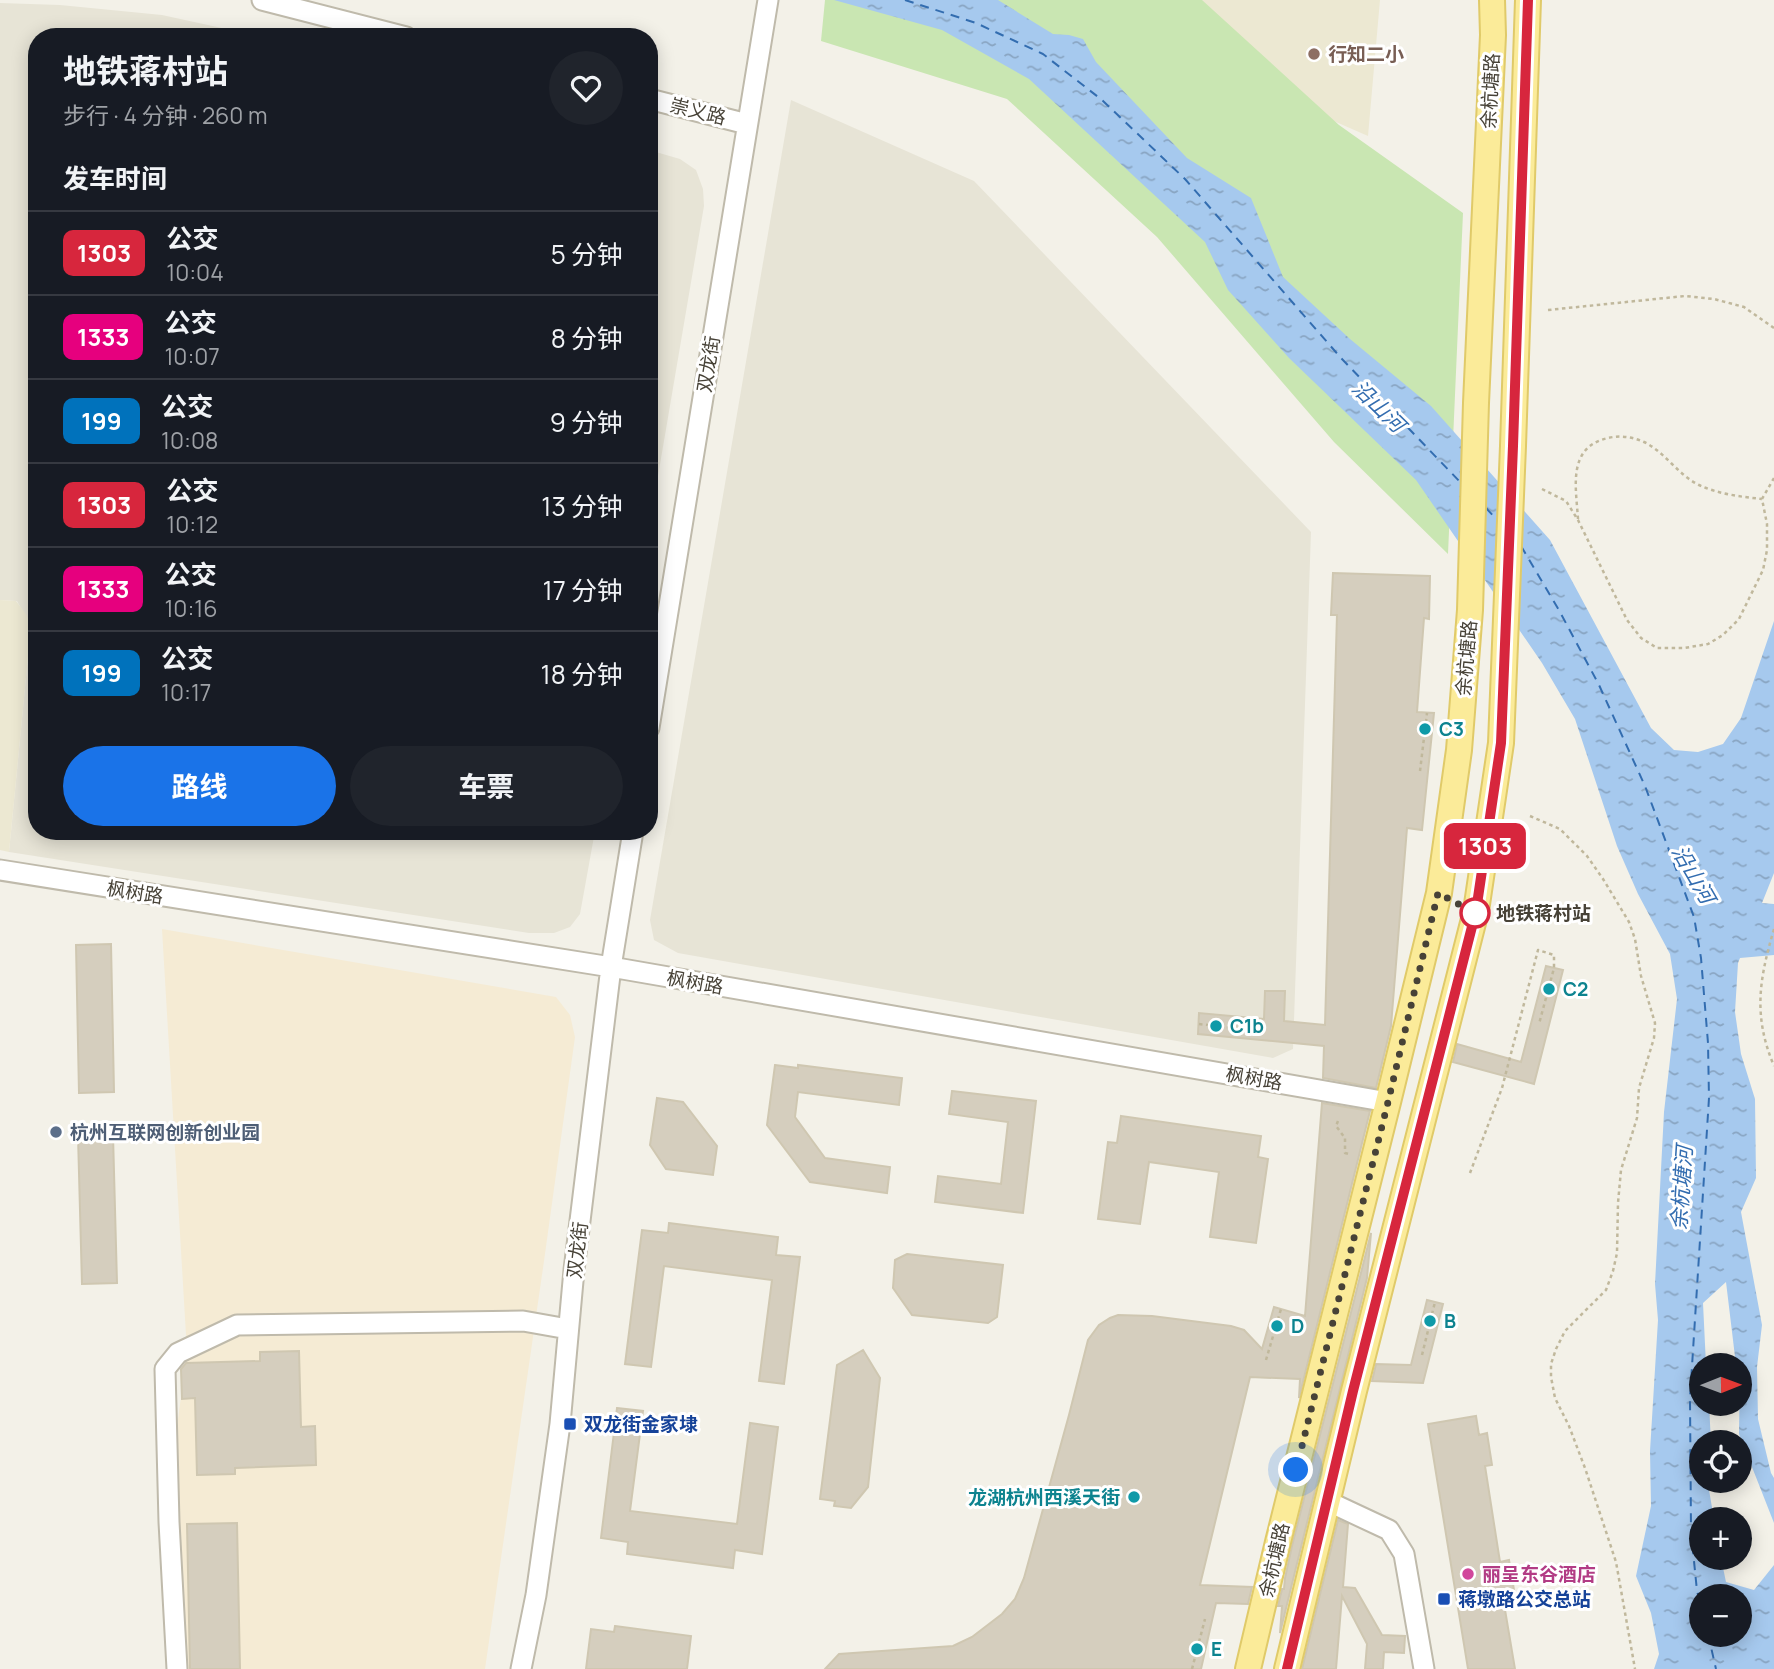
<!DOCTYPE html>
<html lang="zh">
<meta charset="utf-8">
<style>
:root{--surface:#171b24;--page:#20242c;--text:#f1f3f6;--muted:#9ea1a6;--line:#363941;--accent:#1a73e8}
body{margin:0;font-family:Manrope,"Noto Sans SC",sans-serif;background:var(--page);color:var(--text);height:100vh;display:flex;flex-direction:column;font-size:26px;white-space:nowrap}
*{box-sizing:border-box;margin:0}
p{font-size:23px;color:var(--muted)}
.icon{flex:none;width:38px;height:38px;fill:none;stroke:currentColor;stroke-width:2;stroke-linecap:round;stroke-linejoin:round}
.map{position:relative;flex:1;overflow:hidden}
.panel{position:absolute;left:28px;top:28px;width:630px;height:812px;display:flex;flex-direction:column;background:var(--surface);border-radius:28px;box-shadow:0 4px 18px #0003}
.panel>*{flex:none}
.badge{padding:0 14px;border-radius:10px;font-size:24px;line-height:46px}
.needle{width:46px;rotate:89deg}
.tools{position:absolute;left:1689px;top:1353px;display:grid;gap:14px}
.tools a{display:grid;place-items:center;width:63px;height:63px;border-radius:50%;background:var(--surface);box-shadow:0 4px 18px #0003;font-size:35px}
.you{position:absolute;width:35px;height:35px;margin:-18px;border:5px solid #fff;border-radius:50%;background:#1a73e8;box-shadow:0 0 0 10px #1a73e833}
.map>.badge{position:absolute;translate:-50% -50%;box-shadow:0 0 0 4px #fff}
h2{padding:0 35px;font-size:26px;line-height:63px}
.round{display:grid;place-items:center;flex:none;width:74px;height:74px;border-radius:37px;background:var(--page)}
.summary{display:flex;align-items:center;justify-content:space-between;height:119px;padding:0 35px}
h1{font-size:33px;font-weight:700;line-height:52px}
.button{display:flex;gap:14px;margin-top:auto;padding:14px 35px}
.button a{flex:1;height:80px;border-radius:42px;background:var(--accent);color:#fff;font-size:28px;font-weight:700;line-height:80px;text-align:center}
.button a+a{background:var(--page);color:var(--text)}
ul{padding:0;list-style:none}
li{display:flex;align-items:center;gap:21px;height:84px;padding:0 35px;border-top:2px solid var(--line)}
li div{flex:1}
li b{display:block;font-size:26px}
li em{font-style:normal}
li .badge{min-width:77px;font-weight:700;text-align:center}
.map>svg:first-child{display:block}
</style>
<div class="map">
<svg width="1774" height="1669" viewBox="0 0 1774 1669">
<defs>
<pattern id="water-ripples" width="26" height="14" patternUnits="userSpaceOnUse" patternTransform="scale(1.75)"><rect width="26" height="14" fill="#a6c9ee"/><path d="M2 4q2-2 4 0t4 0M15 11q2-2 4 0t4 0" fill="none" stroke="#89a5c2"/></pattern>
</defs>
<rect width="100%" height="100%" fill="#f3f1e8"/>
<path fill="#e7e4d6" d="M0 3 60 5 162 15 263 37H37V831H595L580 914 570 927 554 933H529L9 852 31 626 17 601 0 600Z
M791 100 974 181 1311 532 1293 1049 1273 1058 678 953 654 940 650 920Z
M649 150 680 159 696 170 703 189 704 206 649 529Z"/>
<path fill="#f5ebd4" d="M162 929 556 997 570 1015 575 1037 544 1261 485 1669H167L163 1532 187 1352Z"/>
<path fill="#ece8d2" d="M1200 0H1380L1368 136 1304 108Z
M0 600 16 601 26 614 31 626 9 852 0 850Z"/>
<path fill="#c9e6b2" d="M825 0H1202L1339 125 1463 213 1448 554 1334 442 1157 237 1007 99 821 41Z"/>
<path fill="url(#water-ripples)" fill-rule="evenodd" d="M834 0H998L1053 34 1069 35 1083 39 1096 62 1187 158 1251 198 1283 277 1350 339 1431 406 1550 540 1651 728 1674 750 1698 752 1723 744 1741 718 1774 621V873L1762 903 1774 904V955L1740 958 1738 963 1735 1012 1741 1054 1755 1099 1756 1178 1741 1212 1762 1325 1757 1367 1758 1419 1771 1473 1774 1478V1523L1739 1434 1740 1365H1736L1726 1282 1703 1303 1706 1365H1701V1404H1709L1711 1442H1701V1480L1710 1481 1709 1490 1714 1519H1701V1558H1721L1726 1582 1754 1590 1774 1565V1669H1654L1659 1654 1651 1613 1636 1576 1651 1506 1650 1451 1658 1320 1655 1284 1664 1112 1677 999 1670 954 1638 894 1617 846 1575 719 1542 663 1416 480 1289 358 1228 290 1205 242 1029 79 942 30ZM1701 1596H1740V1634H1701Z"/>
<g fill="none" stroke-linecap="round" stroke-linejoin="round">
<path stroke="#336db0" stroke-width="2" stroke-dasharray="9 7" stroke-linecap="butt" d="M905 0 976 23 1043 54 1102 100 1185 179 1341 358 1462 484
M1486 508 1499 522
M1521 546 1560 612 1599 685 1645 786 1694 917 1701 958 1708 1043 1709 1098 1690 1398 1691 1531 1697 1591 1701 1606
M1708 1634 1716 1669"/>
</g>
<path fill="#d5cebe" stroke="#cfc7b1" stroke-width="2" d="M1333 573 1430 576 1429 619 1424 618 1417 712 1434 713 1422 830 1407 828 1391 1026 1376 1088 1323 1078 1324 1046 1198 1034 1199 1013 1264 1019 1265 991H1285L1284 1021 1325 1025 1337 615H1331Z
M111 944 114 1092 79 1093 76 945Z
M1546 966 1563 970 1534 1084 1453 1062 1457 1044 1521 1062Z
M775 1065 798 1068V1065L902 1078 899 1105 798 1092 795 1117 825 1158 890 1167 887 1193 810 1182 767 1125Z
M952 1091 1036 1101 1023 1213 935 1202 938 1176 1001 1184 1008 1122 949 1114Z
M657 1098 683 1102 717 1146 713 1175 666 1169 650 1145Z
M1322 1103 1370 1111 1299 1398 1300 1379 1250 1377 1200 1585 1252 1587 1248 1604 1216 1603 1201 1669H825L839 1654 953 1646 972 1637 1002 1614 1015 1599 1024 1578 1069 1415 1088 1340 1099 1325 1110 1318 1118 1315 1152 1316 1231 1326 1244 1330 1262 1349 1274 1307 1305 1316Z
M1121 1116 1261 1136 1258 1157 1268 1159 1256 1243 1210 1237 1219 1172 1149 1162 1140 1224 1098 1219 1108 1142 1117 1143Z
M113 1135 117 1283 82 1284 78 1136Z
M669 1223 778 1237 776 1255 800 1257 784 1384 759 1381 772 1280 664 1266 651 1367 625 1364 642 1230 668 1233Z
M1371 1233 1367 1278 1280 1633 1282 1606H1278L1282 1589H1284L1285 1578 1292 1546Z
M907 1254 1003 1265 997 1317 988 1323 912 1315 893 1288 895 1260Z
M1427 1300 1443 1304 1423 1383 1372 1381 1376 1364 1411 1365Z
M863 1350 880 1378 868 1487 851 1508 834 1506 835 1501 820 1499 837 1365Z
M299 1351 301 1427 315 1426 316 1465 235 1468V1474L197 1475 195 1398 182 1399 181 1369 186 1363 260 1361V1352Z
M617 1408 643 1411 630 1511 737 1524 750 1423 778 1427 762 1554 735 1550 733 1568 627 1554 628 1542 601 1538Z
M1476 1416 1479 1435 1487 1433 1492 1465 1485 1466 1500 1562 1509 1560 1514 1590 1502 1592 1515 1669H1468L1428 1424Z
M1338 1520 1348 1524 1343 1587 1355 1588 1382 1635 1405 1636 1404 1653 1384 1652 1383 1669H1365L1367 1644 1342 1596 1336 1669H1302Z
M237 1523 240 1669H190L187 1524Z
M615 1626 691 1636 687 1669H586L591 1629 614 1632Z"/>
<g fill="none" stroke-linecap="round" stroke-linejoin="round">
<g stroke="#bfbaab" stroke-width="23">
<path id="minor" d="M262 0 406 37
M649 99 747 124
M649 728 768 0
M0 870 611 967 1388 1102
M1327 1501 1389 1530 1404 1554 1424 1669
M177 1669 169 1522 165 1369 178 1353 237 1325 523 1321 568 1329
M521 1669 536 1595 560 1424 574 1270 611 967 633 831"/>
</g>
<g stroke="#e0ca69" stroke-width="28">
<path id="major" d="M1248 1669 1278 1542 1388 1102 1439 893 1459 750 1470 610 1476 403 1493 35 1492 0
M1287 1669 1354 1391 1476 911 1501 743 1513 446 1528 0"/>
</g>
<path stroke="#c0b89c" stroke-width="2.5" stroke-dasharray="3.5 3.5" stroke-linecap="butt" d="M1548 310 1685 296 1714 299 1744 307 1774 328
M1542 489 1566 501 1578 520 1627 620 1641 638 1657 648H1684L1708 644 1723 635 1739 619 1763 570 1767 550V524L1762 499 1774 478
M1578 519C1576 487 1567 447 1608 438 1620 435 1633 437 1644 442 1665 452 1678 475 1699 485 1718 494 1742 497 1762 499
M1420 771 1427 713
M1530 816 1560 829 1587 856 1603 879 1629 922 1635 939 1641 976 1655 1023 1654 1038 1639 1088 1637 1118 1621 1170 1618 1203 1617 1253 1613 1271 1606 1290 1565 1331 1556 1349 1551 1364V1377L1555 1398 1569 1426 1585 1468 1616 1562 1635 1669
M1774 929C1759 980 1753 1016 1774 1066
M1199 1024 1252 1030
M1338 1121 1336 1126 1345 1138V1153L1349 1154
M1470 1173 1502 1088 1538 950 1554 955V968L1539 1024
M1422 1355 1435 1302
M1266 1360 1281 1309
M1192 1669 1205 1619"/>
<use href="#minor" stroke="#fff" stroke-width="19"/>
<use href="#major" stroke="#fbeb99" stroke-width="24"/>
</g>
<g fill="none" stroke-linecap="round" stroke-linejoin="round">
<g stroke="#fff" stroke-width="16">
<path id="line" d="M1287 1669 1353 1391 1476 911 1501 743 1513 446 1528 0"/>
</g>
<use href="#line" stroke="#d7263d" stroke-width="10"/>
<path stroke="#474237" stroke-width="7" stroke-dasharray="0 12.6" d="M1296 1470 1388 1102 1438 893 1475 913"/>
</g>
<circle fill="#8d6e63" stroke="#fff" stroke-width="2.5" cx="1314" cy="54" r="7"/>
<g fill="#0f9aa8" stroke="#fff" stroke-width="2.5">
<circle cx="1425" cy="729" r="7"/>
<circle cx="1549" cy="989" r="7"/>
<circle cx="1216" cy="1026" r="7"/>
<circle cx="1430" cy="1321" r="7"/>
<circle cx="1277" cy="1326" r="7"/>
<circle cx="1134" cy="1497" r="7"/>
<circle cx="1197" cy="1649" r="7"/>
</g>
<circle fill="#fff" stroke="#d7263d" stroke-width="3.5" cx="1475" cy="913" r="14"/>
<circle fill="#5c6f8a" stroke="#fff" stroke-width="2.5" cx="56" cy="1132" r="7"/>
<g fill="#1a4fb4" stroke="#fff" stroke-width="2.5">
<rect x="563" y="1417" width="14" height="14" rx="3.5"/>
<rect x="1437" y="1592" width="14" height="14" rx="3.5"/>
</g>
<circle fill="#d1479c" stroke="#fff" stroke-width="2.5" cx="1468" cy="1574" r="7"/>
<g text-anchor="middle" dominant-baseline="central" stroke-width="6" stroke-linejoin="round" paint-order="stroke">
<g font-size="19" font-weight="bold" fill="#785e54" stroke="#fff" text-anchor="start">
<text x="1328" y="54">行知二小</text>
</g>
<g font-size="19" fill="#474237" stroke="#fff">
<text transform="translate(1490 91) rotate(-87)">余杭塘路</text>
<text transform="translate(698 111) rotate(14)">崇义路</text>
<text transform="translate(708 364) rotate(-81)">双龙街</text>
<text transform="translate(1466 658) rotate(-85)">余杭塘路</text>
<text transform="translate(135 892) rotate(9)">枫树路</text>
<text transform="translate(695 982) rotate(10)">枫树路</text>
<text transform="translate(1254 1078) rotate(10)">枫树路</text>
<text transform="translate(577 1250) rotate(-83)">双龙街</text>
<text transform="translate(1274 1560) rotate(-77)">余杭塘路</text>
</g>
<g font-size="19" font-weight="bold" fill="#0d838f" stroke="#fff" text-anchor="start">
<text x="1439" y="729">C3</text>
<text x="1563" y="989">C2</text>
<text x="1230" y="1026">C1b</text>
<text x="1444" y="1321">B</text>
<text x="1291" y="1326">D</text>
<text x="1120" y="1497" text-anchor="end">龙湖杭州西溪天街</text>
<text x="1211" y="1649">E</text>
</g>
<g font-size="19" font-weight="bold" fill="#474237" stroke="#fff" text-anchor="start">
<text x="1496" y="913">地铁蒋村站</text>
</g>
<g font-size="19" font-weight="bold" fill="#4e5e75" stroke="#fff" text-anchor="start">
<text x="70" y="1132">杭州互联网创新创业园</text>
</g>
<g font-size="19" font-weight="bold" fill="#164399" stroke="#fff" text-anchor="start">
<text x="584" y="1424">双龙街金家埭</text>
<text x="1458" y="1599">蒋墩路公交总站</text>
</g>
<g font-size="19" font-weight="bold" fill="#b23c85" stroke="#fff" text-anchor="start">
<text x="1482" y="1574">丽呈东谷酒店</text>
</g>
<g font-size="21" font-style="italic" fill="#336db0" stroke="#fff">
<text transform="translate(1379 406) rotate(44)">沿山河</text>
<text transform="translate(1694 874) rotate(60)">沿山河</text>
<text transform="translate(1681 1188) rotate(-86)">余杭塘河</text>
</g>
</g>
</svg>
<div class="tools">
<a><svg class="needle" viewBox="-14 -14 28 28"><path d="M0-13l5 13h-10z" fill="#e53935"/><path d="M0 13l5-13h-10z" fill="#9ea1a6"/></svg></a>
<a><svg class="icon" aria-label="locate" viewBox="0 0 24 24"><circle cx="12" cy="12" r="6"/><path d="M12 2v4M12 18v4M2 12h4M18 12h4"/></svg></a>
<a>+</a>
<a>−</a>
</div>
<div class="you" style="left:1296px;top:1470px"></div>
<b class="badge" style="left:1485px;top:846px;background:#d7263d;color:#fff">1303</b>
<section class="panel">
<div class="summary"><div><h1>地铁蒋村站</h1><p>步行 · 4 分钟 · 260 m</p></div><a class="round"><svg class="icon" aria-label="heart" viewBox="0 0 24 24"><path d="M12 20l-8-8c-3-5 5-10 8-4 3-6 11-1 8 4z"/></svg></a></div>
<h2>发车时间</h2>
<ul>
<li><span class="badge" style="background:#d7263d;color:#fff">1303</span><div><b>公交</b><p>10:04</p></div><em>5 分钟</em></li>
<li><span class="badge" style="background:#e6007e;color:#fff">1333</span><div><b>公交</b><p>10:07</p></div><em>8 分钟</em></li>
<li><span class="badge" style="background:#0072bc;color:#fff">199</span><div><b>公交</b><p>10:08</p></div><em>9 分钟</em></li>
<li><span class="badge" style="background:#d7263d;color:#fff">1303</span><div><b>公交</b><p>10:12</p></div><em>13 分钟</em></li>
<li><span class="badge" style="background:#e6007e;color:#fff">1333</span><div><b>公交</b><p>10:16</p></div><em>17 分钟</em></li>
<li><span class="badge" style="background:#0072bc;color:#fff">199</span><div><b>公交</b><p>10:17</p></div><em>18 分钟</em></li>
</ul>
<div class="button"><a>路线</a><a>车票</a></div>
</section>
</div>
